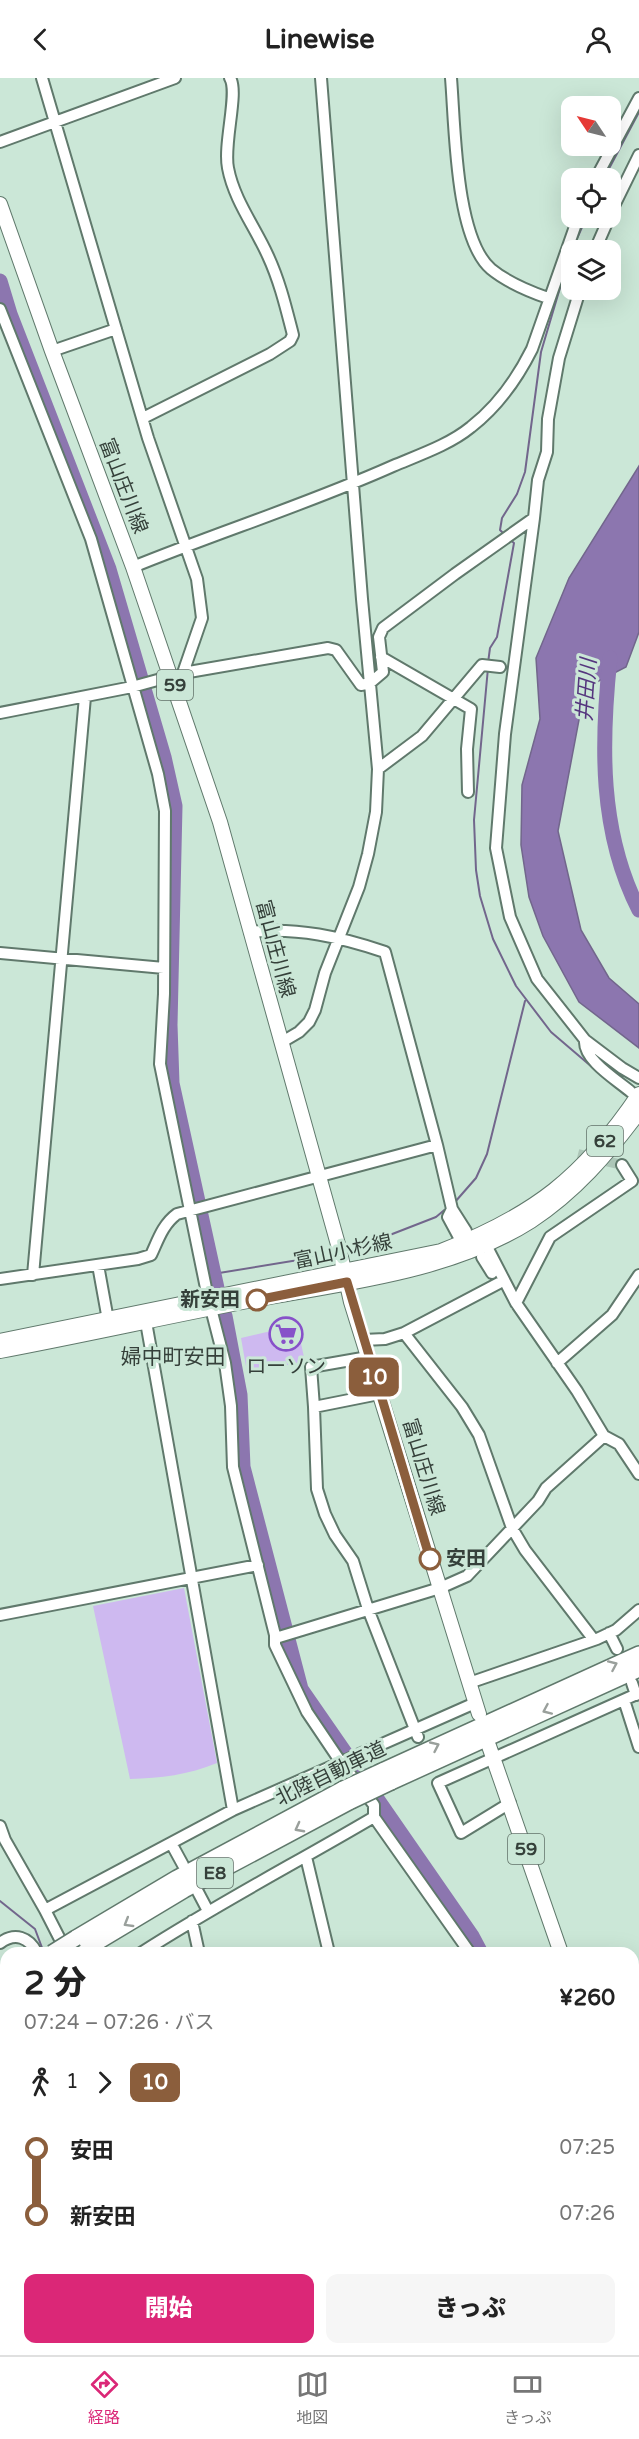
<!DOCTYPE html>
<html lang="ja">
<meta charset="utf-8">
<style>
:root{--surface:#fff;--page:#f6f6f6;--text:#222;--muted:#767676;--line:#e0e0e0;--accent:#db2777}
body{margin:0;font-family:"Varela Round","Noto Sans JP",sans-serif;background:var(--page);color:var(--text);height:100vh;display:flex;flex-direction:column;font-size:22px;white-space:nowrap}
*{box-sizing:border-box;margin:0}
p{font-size:20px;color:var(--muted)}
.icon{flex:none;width:33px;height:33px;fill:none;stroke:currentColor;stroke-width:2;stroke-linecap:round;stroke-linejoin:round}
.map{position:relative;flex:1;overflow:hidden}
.sheet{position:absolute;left:0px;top:1869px;width:639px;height:408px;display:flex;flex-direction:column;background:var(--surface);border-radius:18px 18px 0 0;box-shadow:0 6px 24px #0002}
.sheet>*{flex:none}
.badge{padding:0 12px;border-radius:9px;font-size:21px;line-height:39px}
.needle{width:39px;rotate:305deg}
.tools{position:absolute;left:561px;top:18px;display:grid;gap:12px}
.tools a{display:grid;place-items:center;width:60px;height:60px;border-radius:12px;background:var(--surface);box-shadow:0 6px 24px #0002;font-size:30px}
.map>.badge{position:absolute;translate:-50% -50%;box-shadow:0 0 0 3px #fff}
.legs{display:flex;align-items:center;gap:9px;height:66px;padding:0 24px;font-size:20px}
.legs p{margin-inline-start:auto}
.headline{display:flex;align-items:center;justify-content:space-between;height:102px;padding:0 24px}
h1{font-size:33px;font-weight:800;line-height:45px}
.cta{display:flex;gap:12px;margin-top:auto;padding:12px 24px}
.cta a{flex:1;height:69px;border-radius:12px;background:var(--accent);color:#fff;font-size:24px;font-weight:800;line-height:69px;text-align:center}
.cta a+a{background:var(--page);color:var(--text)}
ul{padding:0 24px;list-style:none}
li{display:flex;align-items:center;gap:21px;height:66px;font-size:22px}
li i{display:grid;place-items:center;width:9px;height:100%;margin:0 8px;background:currentColor}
li i::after{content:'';width:15px;height:15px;margin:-8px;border:4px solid;border-radius:50%;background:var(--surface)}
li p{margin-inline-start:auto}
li:first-child i{background:linear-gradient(#0000 50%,currentColor 0)}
li:last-child i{background:linear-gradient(currentColor 50%,#0000 0)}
header{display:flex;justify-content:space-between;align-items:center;height:78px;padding:0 24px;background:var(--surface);font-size:27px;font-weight:800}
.tabs{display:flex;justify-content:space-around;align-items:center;height:84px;border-top:2px solid var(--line);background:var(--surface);font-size:16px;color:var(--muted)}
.tabs a{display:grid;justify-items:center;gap:3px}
.tabs .current{color:var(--accent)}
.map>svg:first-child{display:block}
</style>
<header><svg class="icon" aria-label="back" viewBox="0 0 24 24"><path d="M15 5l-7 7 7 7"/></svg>Linewise<svg class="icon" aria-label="person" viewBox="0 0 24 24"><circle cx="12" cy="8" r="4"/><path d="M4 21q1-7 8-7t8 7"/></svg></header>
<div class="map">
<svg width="639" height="2277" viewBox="0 0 639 2277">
<rect width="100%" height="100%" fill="#cbe7d7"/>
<path fill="#ceb9f0" d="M298 1251 305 1284 247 1294 241 1260 271 1253 274 1270 300 1266Z
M184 1510 217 1685C188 1697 161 1700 130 1701L93 1528Z"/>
<path fill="#8c76af" stroke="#72668c" stroke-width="1.5" d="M639 388V554L626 589 585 610 558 753 581 852 609 900 639 926V970L579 924 543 858 529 819 521 767 522 707 540 641 536 580 569 500Z"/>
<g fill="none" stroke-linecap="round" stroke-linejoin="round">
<path stroke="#72668c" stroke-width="2" d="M604 100 639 34
M572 172 586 140
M505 457 500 452 502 440 517 416 525 394 541 274 565 193
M488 585 490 570 497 559 514 465 509 461
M488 590 474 742 476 792 480 818 493 861 516 908 551 954 599 995
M613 1006 624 1016
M455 1124 476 1100 487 1076 525 923
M346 1174 436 1139 448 1129
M213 1196 335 1176
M0 1823 35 1851 44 1875
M287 2271 288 2277"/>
<path stroke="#8c76af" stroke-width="15" d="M0 203 10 236 109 491 164 679 175 728 170 947 172 1005 217 1210
M610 580C601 665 599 754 639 832
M225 1238 240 1317 243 1389 301 1611 472 1858 481 1875
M633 2172 639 2189"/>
<path stroke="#adc6b8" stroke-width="10" stroke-dasharray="10 5" stroke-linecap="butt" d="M578 1076 622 1087"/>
<g stroke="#60796c" stroke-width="14">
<path id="minor" d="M42 0 148 360 197 501 202 540 183 595 175 607
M451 0C455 47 455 160 491 191 508 205 528 213 548 220
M0 64 175 0
M596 100 639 20
M610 136 639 77
M595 172 609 140
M0 231 91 461 158 696 165 733 164 916 160 986 207 1215 225 1285 231 1328 233 1389 275 1557 279 1559 440 1510 467 1498 538 1423 546 1410 604 1358
M52 273 116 251
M143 340 270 276 290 263 293 257C286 230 280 204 268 178 255 149 234 122 228 90 223 66 239 14 230 0
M534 440 505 656 496 770 510 839 537 901 585 962 622 990 639 1000
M133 489C219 454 308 426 393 388 419 377 449 367 471 349 498 328 517 301 532 271L578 140
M381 579 471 631 467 671 468 714
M183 595 328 570 336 572 361 607 370 605 383 594 379 559 383 550 455 496 534 440 538 402 547 374 548 341 559 280 580 212
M0 635 132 609 172 598
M378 691 422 658 482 587 500 589
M250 854C297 849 341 859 385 874L437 1067 452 1131 466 1153
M0 875 164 890
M585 962C583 982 617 1002 631 1014
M282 964 299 954 309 944 315 932 325 895 359 809 368 776 376 734 378 691 362 521 321 0
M452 1131 448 1139 462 1165
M486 1167 516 1225 577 1313 604 1358 619 1366 639 1396
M482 1179 492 1195
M98 1187 108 1242
M33 1197 85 619
M0 1201 138 1181 151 1177C158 1162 163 1146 177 1136L437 1067
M499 1205 404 1255 462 1329 479 1357 512 1450 525 1472 594 1562
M516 1225 550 1159 632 1103 622 1087
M146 1244 233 1732
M363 1262 385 1261 404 1255
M557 1285 612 1237 639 1197
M379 1316 314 1329 317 1411 325 1436 335 1457 353 1483 368 1531 418 1659
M314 1329 311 1289 368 1279
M0 1537 258 1487
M609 1555 617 1571
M275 1557V1567L307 1634 340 1683 374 1727V1739L470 1875
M469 1605 597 1561 616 1552 639 1532
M632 1605 636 1617
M624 1622 639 1669
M510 1725 461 1755 438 1705 639 1615
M0 1748 5 1762 45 1832 67 1875
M171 1765 183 1787
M306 1779 329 1875
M198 1814 208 1833
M45 1832 233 1732 475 1625
M192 1843 199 1875
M0 1865C15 1854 29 1859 37 1875
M141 1875C217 1826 296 1785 374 1739
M0 1973 6 1969
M633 2134 639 2132
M633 2202 639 2231
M147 2271 148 2277
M275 2271 277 2277
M423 2271 424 2277
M530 2271 531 2277"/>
</g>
<g stroke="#60796c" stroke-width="16">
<path id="major" d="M0 126 52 273 133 489 220 744 339 1170 351 1224 479 1636
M0 1263 441 1173C534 1137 583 1099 639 1016
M0 1273C85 1257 169 1238 253 1222 345 1205 451 1194 531 1143 575 1114 608 1076 639 1034
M489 1668 561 1875
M633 2102 639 2122"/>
</g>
<g stroke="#60796c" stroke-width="18">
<path id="highway" d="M382 1693 639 1576
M391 1704 639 1591
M76 1860 177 1800 343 1711
M79 1875 184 1812 351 1723
M0 1910 6 1906
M0 1928 6 1924"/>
</g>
<use href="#minor" stroke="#fff" stroke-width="10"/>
<use href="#major" stroke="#fff" stroke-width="14"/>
<use href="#highway" stroke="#fff" stroke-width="15"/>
<g stroke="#60796c" stroke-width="18" stroke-linecap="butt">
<path id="highway-bridge" d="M343 1711 382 1693
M351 1723 391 1704
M52 1875 76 1860"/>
</g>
<use href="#highway-bridge" stroke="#fff" stroke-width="15"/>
</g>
<defs><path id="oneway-chevron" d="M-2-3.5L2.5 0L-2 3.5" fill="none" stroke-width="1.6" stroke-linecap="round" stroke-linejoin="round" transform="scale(1.5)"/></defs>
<g stroke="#9aa09c">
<use href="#oneway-chevron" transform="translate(613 1587) rotate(-24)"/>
<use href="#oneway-chevron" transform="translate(547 1632) rotate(156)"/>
<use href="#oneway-chevron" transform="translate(435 1668) rotate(-25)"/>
<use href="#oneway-chevron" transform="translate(299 1750) rotate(152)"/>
<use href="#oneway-chevron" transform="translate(128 1845) rotate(149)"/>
</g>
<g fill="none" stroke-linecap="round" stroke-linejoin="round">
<g stroke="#fff" stroke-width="14">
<path id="line-1" d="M257 1222 347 1204 430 1481"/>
</g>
<use href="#line-1" stroke="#8b5e3c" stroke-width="9"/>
</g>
<defs>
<g id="supermarket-ring" transform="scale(1.725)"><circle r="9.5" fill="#cbe7d7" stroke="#8751c9" stroke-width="1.5"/><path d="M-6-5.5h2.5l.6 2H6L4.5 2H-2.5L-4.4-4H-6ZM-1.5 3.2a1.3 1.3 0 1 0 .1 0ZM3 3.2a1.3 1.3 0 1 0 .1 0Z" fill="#8751c9"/></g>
</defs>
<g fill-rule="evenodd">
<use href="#supermarket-ring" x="286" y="1256"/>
</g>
<g fill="#fff" stroke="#8b5e3c" stroke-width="3">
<circle cx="257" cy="1222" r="10"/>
<circle cx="430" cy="1481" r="10"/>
</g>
<g text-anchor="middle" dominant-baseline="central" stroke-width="6" stroke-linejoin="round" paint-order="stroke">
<g fill="#cbe7d7" stroke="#627269" stroke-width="1.5">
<rect x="157" y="592" width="36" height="30" rx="4.5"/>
<rect x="587" y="1048" width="36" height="30" rx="4.5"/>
<rect x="508" y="1756" width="36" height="30" rx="4.5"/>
<rect x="197" y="1780" width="36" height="30" rx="4.5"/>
</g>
<g font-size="18" font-weight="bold" fill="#35403a">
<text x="175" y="607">59</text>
<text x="605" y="1063">62</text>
<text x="526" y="1771">59</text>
<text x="215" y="1795">E8</text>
</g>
<g font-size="20" fill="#35403a" stroke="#cbe7d7">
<text transform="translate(123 408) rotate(69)">富山庄川線</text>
<text transform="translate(275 871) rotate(75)">富山庄川線</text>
<text transform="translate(343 1174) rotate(-12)">富山小杉線</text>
<text transform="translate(423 1389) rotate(73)">富山庄川線</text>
<text transform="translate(331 1696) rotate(-26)">北陸自動車道</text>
</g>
<g font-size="20" font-weight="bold" fill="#35403a" stroke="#cbe7d7" text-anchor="end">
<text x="240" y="1222">新安田</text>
<text x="446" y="1481" text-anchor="start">安田</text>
</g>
<g font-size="20" fill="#35403a" stroke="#cbe7d7">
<text x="286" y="1289">ローソン</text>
</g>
<g font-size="21" font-style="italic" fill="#55367e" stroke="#cbe7d7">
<text transform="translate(587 612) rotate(-86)">井田川</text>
</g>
<g font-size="21" fill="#35403a" stroke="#cbe7d7">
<text x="173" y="1279">婦中町安田</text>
</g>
</g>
</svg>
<div class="tools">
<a><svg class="needle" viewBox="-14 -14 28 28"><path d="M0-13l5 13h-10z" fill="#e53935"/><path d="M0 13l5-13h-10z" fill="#767676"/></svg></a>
<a><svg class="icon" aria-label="locate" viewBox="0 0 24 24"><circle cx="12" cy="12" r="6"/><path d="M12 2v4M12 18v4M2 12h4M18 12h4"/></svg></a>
<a><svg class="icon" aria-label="layers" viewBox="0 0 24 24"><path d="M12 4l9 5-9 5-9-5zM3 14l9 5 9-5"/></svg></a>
</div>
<b class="badge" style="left:374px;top:1299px;background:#8b5e3c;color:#fff">10</b>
<section class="sheet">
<div class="headline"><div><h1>2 分</h1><p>07:24 – 07:26 · バス</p></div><b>¥260</b></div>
<div class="legs"><svg class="icon" aria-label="walk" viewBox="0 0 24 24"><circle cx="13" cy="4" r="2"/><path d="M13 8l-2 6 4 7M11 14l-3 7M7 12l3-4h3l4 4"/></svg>1<svg class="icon" aria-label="forward" viewBox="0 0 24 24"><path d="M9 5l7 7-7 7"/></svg><b class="badge" style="background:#8b5e3c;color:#fff">10</b></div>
<ul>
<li><i style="color:#8b5e3c"></i><b>安田</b><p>07:25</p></li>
<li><i style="color:#8b5e3c"></i><b>新安田</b><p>07:26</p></li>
</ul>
<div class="cta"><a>開始</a><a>きっぷ</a></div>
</section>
</div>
<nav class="tabs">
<a class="current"><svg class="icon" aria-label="directions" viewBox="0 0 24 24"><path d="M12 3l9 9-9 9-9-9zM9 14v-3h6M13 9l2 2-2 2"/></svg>経路</a>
<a><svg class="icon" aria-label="map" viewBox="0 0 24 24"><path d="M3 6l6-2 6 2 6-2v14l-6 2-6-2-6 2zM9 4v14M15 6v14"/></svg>地図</a>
<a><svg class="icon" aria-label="tickets" viewBox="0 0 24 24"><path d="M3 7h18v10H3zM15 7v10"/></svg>きっぷ</a>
</nav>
